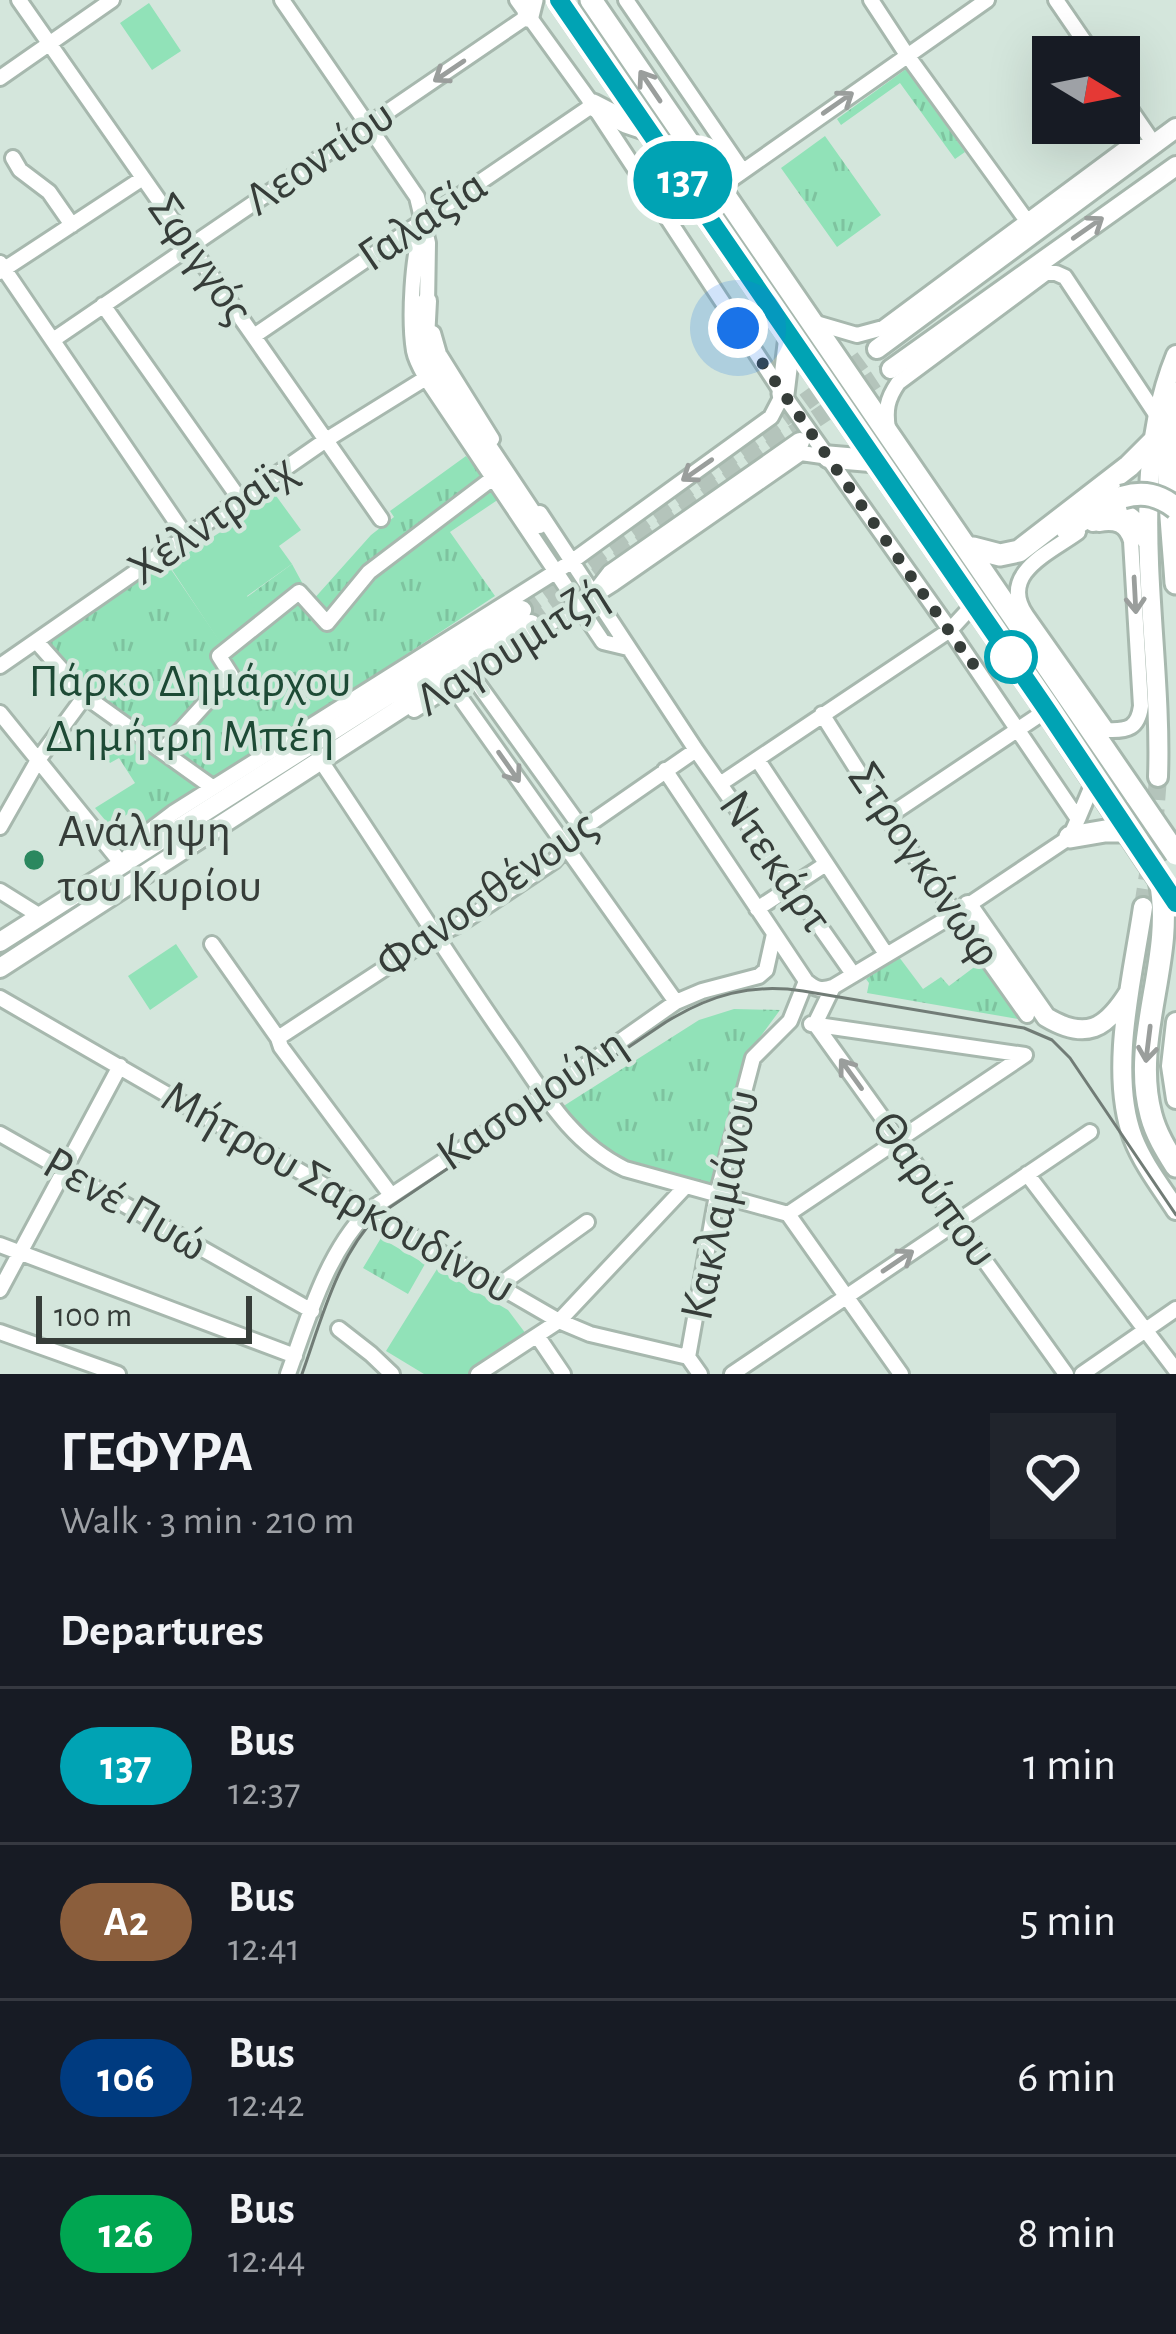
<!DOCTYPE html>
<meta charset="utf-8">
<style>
:root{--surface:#171b24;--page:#20242c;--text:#f1f3f6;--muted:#9ea1a6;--line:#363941}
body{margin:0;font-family:"Alegreya Sans",sans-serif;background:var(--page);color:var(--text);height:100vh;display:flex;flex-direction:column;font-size:45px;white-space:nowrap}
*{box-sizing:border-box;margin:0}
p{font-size:39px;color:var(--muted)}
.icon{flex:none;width:66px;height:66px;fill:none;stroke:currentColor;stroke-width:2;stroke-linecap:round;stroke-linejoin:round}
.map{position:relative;height:1374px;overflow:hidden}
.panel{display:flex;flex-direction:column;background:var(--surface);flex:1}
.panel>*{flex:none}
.badge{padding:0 24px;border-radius:39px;font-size:42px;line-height:78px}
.needle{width:78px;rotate:100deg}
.tools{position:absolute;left:1032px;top:36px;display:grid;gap:24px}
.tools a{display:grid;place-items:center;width:108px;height:108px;border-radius:0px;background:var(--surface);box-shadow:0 12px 48px #0002;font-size:60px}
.scale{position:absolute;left:36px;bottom:30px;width:216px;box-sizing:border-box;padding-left:12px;border:6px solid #363d39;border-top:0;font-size:33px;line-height:42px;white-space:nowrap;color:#363d39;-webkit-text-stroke:9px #d4e6dc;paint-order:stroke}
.you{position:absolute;width:60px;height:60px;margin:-30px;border:9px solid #fff;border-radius:50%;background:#1a73e8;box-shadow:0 0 0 18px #1a73e833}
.map>.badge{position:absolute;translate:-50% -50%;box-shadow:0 0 0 6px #fff}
h2{padding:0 60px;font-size:45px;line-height:108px}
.round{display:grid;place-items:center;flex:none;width:126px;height:126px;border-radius:0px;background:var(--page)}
.headline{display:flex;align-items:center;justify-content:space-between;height:204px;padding:0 60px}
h1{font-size:57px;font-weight:700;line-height:90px}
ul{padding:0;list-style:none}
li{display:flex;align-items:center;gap:36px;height:156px;padding:0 60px;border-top:3px solid var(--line)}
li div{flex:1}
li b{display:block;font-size:45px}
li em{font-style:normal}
li .badge{min-width:132px;font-weight:700;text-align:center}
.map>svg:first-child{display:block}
</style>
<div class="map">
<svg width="1176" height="1374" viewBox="0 0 1176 1374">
<defs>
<pattern id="park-tufts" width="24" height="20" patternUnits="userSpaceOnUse" patternTransform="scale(3)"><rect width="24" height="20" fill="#91e2b8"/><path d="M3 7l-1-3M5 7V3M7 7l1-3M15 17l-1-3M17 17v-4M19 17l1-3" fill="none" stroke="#7ec39f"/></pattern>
</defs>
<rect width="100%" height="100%" fill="#d4e6dc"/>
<path fill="url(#park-tufts)" d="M906 69 965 152 955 159 900 83 841 125 837 119Z
M825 136 881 215 837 247 781 168Z
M466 456 499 499 450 532 495 596 140 830 129 813 110 826 95 808 135 783 119 758 110 763 99 746 108 739 112 740 119 727 36 648 166 562 219 640 247 597 292 564 312 601 371 535 394 517 390 511Z
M899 957 923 989 941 977 949 986 981 962 1024 1020 867 993 869 983 866 979Z
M734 1009 780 1010 749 1052 717 1186 608 1154 562 1107 699 1020Z
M381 1238 425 1264 408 1294 363 1268Z"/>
<path fill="#91e2b8" d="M149 3 181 51 152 70 120 23Z
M274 493 301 530 279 546 292 564 247 596 258 614 219 641 169 565 219 533Z
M176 944 198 977 150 1010 128 976Z
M437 1269 508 1310 529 1338 471 1374H424L386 1351Z"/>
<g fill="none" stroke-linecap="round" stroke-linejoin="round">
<path stroke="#b4c4bb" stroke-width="18" stroke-dasharray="18 9" stroke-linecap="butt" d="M522 610 877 349
M531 624 773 447 891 369
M1143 907 1153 842 1158 777"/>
<g stroke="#a7b8ae" stroke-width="20">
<path id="minor" d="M19 0 381 519
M282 0 417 197 428 243 427 306
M517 0 593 105 783 394 950 630 1078 819 1070 837 955 914 833 987 815 1024
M626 0 742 170
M871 0 907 55 1027 221
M1056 0 1095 57
M0 78 112 0
M13 158 20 170 49 192 72 225
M719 188 987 0
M423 226C412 255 409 320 414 351 416 361 421 369 426 378L603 642 628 648
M0 263 187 538
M0 272 143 178
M103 305 241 501
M816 323 857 335 883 328 1123 150 1154 144 1119 93
M433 333 439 354 492 439
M254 336 593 105
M53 340 528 16
M888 429C885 410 887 399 898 383L1046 273H1056L1065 277 1157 416
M540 513 696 750 853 974
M1013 604 1026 615 1107 730C1128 731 1138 728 1141 706L1131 541C1126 524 1115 521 1099 524
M1026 615C998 574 1049 553 1078 532
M36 641 85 696 212 787
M0 666 326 440 426 378
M471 674 582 829
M452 686 676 1002
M414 710 614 583 801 453 829 457
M0 713 122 864 148 832 173 813 571 562 771 417 783 394
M822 714 887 817 1027 1015
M162 751 231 675 219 656 299 592 327 623 369 572 493 478
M757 759 886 954
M325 767C385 856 442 947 503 1035 540 1086 566 1140 625 1169L788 1214
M665 770 806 981C815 989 821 991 833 987
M720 784 950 630 974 604
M887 817 1047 710
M1078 819 1094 781
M0 827 38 760 85 696
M0 891 40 916
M757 909 826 864
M212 944 278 1038 281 1047 391 1195
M0 998 559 1321 590 1334 688 1357
M811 1024 1025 1055
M815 1024 1066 1374
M278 1038 434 936 458 925 554 861 582 829 696 750
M0 1134 312 1311
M1027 1174 1175 1369
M788 1214 1025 1055
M788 1214 901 1374
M0 1245 295 1356
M498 1286 587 1222
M0 1290 120 1066
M339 1329 371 1354 392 1374
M0 1332 118 1374
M538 1337 563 1374
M688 1357 717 1195 753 1058 790 1021 806 981
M688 1357 700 1374
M288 1374C308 1319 326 1254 368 1211L545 1094 676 1002 702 991 759 976 766 970 774 934
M478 1374 559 1321 685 1187
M732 1374 1090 1132
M1082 1374 1176 1309"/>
</g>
<g stroke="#a7b8ae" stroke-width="24">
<path id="major" d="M427 301 425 339 431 362 539 524
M877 349 1176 128
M891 369 1176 166
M1093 522C1121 506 1134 512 1146 540
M594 596 611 574 800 442
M1158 777C1163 640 1123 484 1176 355
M968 905 1046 1017C1086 1041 1106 1029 1129 992
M1143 907C1133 976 1108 1071 1133 1138 1143 1164 1161 1187 1176 1210
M0 942 522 610
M0 968 531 624
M1176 1022 1171 1066 1176 1099"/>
</g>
<g stroke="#a7b8ae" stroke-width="27">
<path id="highway" d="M559 0 1047 710 1130 835
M591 0 1137 797
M528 16 532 0
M593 105 626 122 647 129
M1176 393C1162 455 1172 520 1176 583
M783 394 790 336
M829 457 876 461
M1067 530 1103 506 1123 497
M973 548 1000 555 1019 551 1129 466 1152 443
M1070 837 1105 831H1127
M1160 880C1176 958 1130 1038 1151 1115 1156 1134 1166 1150 1176 1166"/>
</g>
<use href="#minor" stroke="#fff" stroke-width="14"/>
<use href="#major" stroke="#fff" stroke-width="18"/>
<use href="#highway" stroke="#fff" stroke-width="21"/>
<path stroke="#717c76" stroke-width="3" d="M302 1374C321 1321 337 1257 377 1216L666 1022C710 995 751 983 803 991L1024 1028 1052 1040 1070 1058 1176 1215"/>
<g stroke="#a7b8ae" stroke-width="27" stroke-linecap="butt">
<path id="highway-bridge" d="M1123 497C1144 491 1159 495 1176 508
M1137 797 1176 854
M1130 835 1160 880"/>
</g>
<use href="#highway-bridge" stroke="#fff" stroke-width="21"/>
</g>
<defs><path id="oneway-shaft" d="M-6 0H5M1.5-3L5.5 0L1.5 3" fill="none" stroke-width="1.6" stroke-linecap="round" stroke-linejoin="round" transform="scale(3)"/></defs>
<g stroke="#9a9e9c">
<use href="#oneway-shaft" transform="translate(449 71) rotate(146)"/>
<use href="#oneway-shaft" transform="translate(650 86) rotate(-124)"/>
<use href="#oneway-shaft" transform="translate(838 103) rotate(-35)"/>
<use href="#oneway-shaft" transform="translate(1088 228) rotate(-35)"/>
<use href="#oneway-shaft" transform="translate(697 470) rotate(145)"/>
<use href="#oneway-shaft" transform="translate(1135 595) rotate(87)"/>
<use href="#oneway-shaft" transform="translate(509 767) rotate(55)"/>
<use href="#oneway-shaft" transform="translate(1148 1044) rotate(97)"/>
<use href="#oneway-shaft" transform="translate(851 1074) rotate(-126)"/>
<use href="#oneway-shaft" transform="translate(898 1261) rotate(-34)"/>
</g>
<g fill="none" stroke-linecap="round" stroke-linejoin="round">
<g stroke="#fff" stroke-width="27">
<path id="line" d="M559 0 1047 710 1176 903"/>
</g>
<use href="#line" stroke="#00a3b4" stroke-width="18"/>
<path stroke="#363d39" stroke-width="12" stroke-dasharray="0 21.6" d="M738 328 972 664 1011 657"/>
</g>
<circle fill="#fff" stroke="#00a3b4" stroke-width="6" cx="1011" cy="657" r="24"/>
<circle fill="#2b885f" stroke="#d4e6dc" stroke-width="4.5" cx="34" cy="860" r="12"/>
<g text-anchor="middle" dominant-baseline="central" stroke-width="9" stroke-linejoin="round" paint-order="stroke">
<g font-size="48" fill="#363d39" stroke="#d4e6dc">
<text transform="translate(320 158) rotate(-34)">Λεοντίου</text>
<text transform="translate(423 221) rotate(-34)">Γαλαξία</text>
<text transform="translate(200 259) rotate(55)">Σφιγγός</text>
<text transform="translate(212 520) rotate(-35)">Χέλντραϊχ</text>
<text transform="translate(512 648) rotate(-32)">Λαγουμιτζή</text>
<text transform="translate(775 862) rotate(55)">Ντεκάρτ</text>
<text transform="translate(924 865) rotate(56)">Στρογκόνωφ</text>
<text transform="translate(487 895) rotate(-35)">Φανοσθένους</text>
<text transform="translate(532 1100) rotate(-34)">Κασομούλη</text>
<text transform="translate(934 1190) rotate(54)">Θαρύπου</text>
<text transform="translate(338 1193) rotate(30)">Μήτρου Σαρκουδίνου</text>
<text transform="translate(125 1205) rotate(30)">Ρενέ Πυώ</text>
<text transform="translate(721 1205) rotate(-78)">Κακλαμάνου</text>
</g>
<g font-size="48" fill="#1d4a35" stroke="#d4e6dc">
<text x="190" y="682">Πάρκο Δημάρχου<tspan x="190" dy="55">Δημήτρη Μπέη</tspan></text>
</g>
<g font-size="48" fill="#363d39" stroke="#d4e6dc" text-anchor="start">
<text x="58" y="832">Ανάληψη<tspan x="58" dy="55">του Κυρίου</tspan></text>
</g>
</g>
</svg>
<div class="tools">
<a><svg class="needle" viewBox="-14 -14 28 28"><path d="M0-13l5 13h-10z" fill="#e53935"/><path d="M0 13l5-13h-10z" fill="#9ea1a6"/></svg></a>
</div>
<div class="scale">100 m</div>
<div class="you" style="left:738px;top:328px"></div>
<b class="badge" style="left:683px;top:180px;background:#00a3b4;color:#fff">137</b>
</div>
<section class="panel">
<div class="headline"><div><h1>ΓΕΦΥΡΑ</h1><p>Walk · 3 min · 210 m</p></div><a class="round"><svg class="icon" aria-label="heart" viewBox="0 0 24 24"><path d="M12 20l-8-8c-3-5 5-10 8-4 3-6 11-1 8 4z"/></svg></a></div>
<h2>Departures</h2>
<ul>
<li><span class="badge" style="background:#00a3b4;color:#fff">137</span><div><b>Bus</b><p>12:37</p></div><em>1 min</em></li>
<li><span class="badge" style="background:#8b5e3c;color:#fff">Α2</span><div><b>Bus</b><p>12:41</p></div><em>5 min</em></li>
<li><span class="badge" style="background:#003b80;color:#fff">106</span><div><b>Bus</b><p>12:42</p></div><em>6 min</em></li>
<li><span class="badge" style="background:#00a651;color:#fff">126</span><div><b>Bus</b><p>12:44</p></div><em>8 min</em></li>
</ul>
</section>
